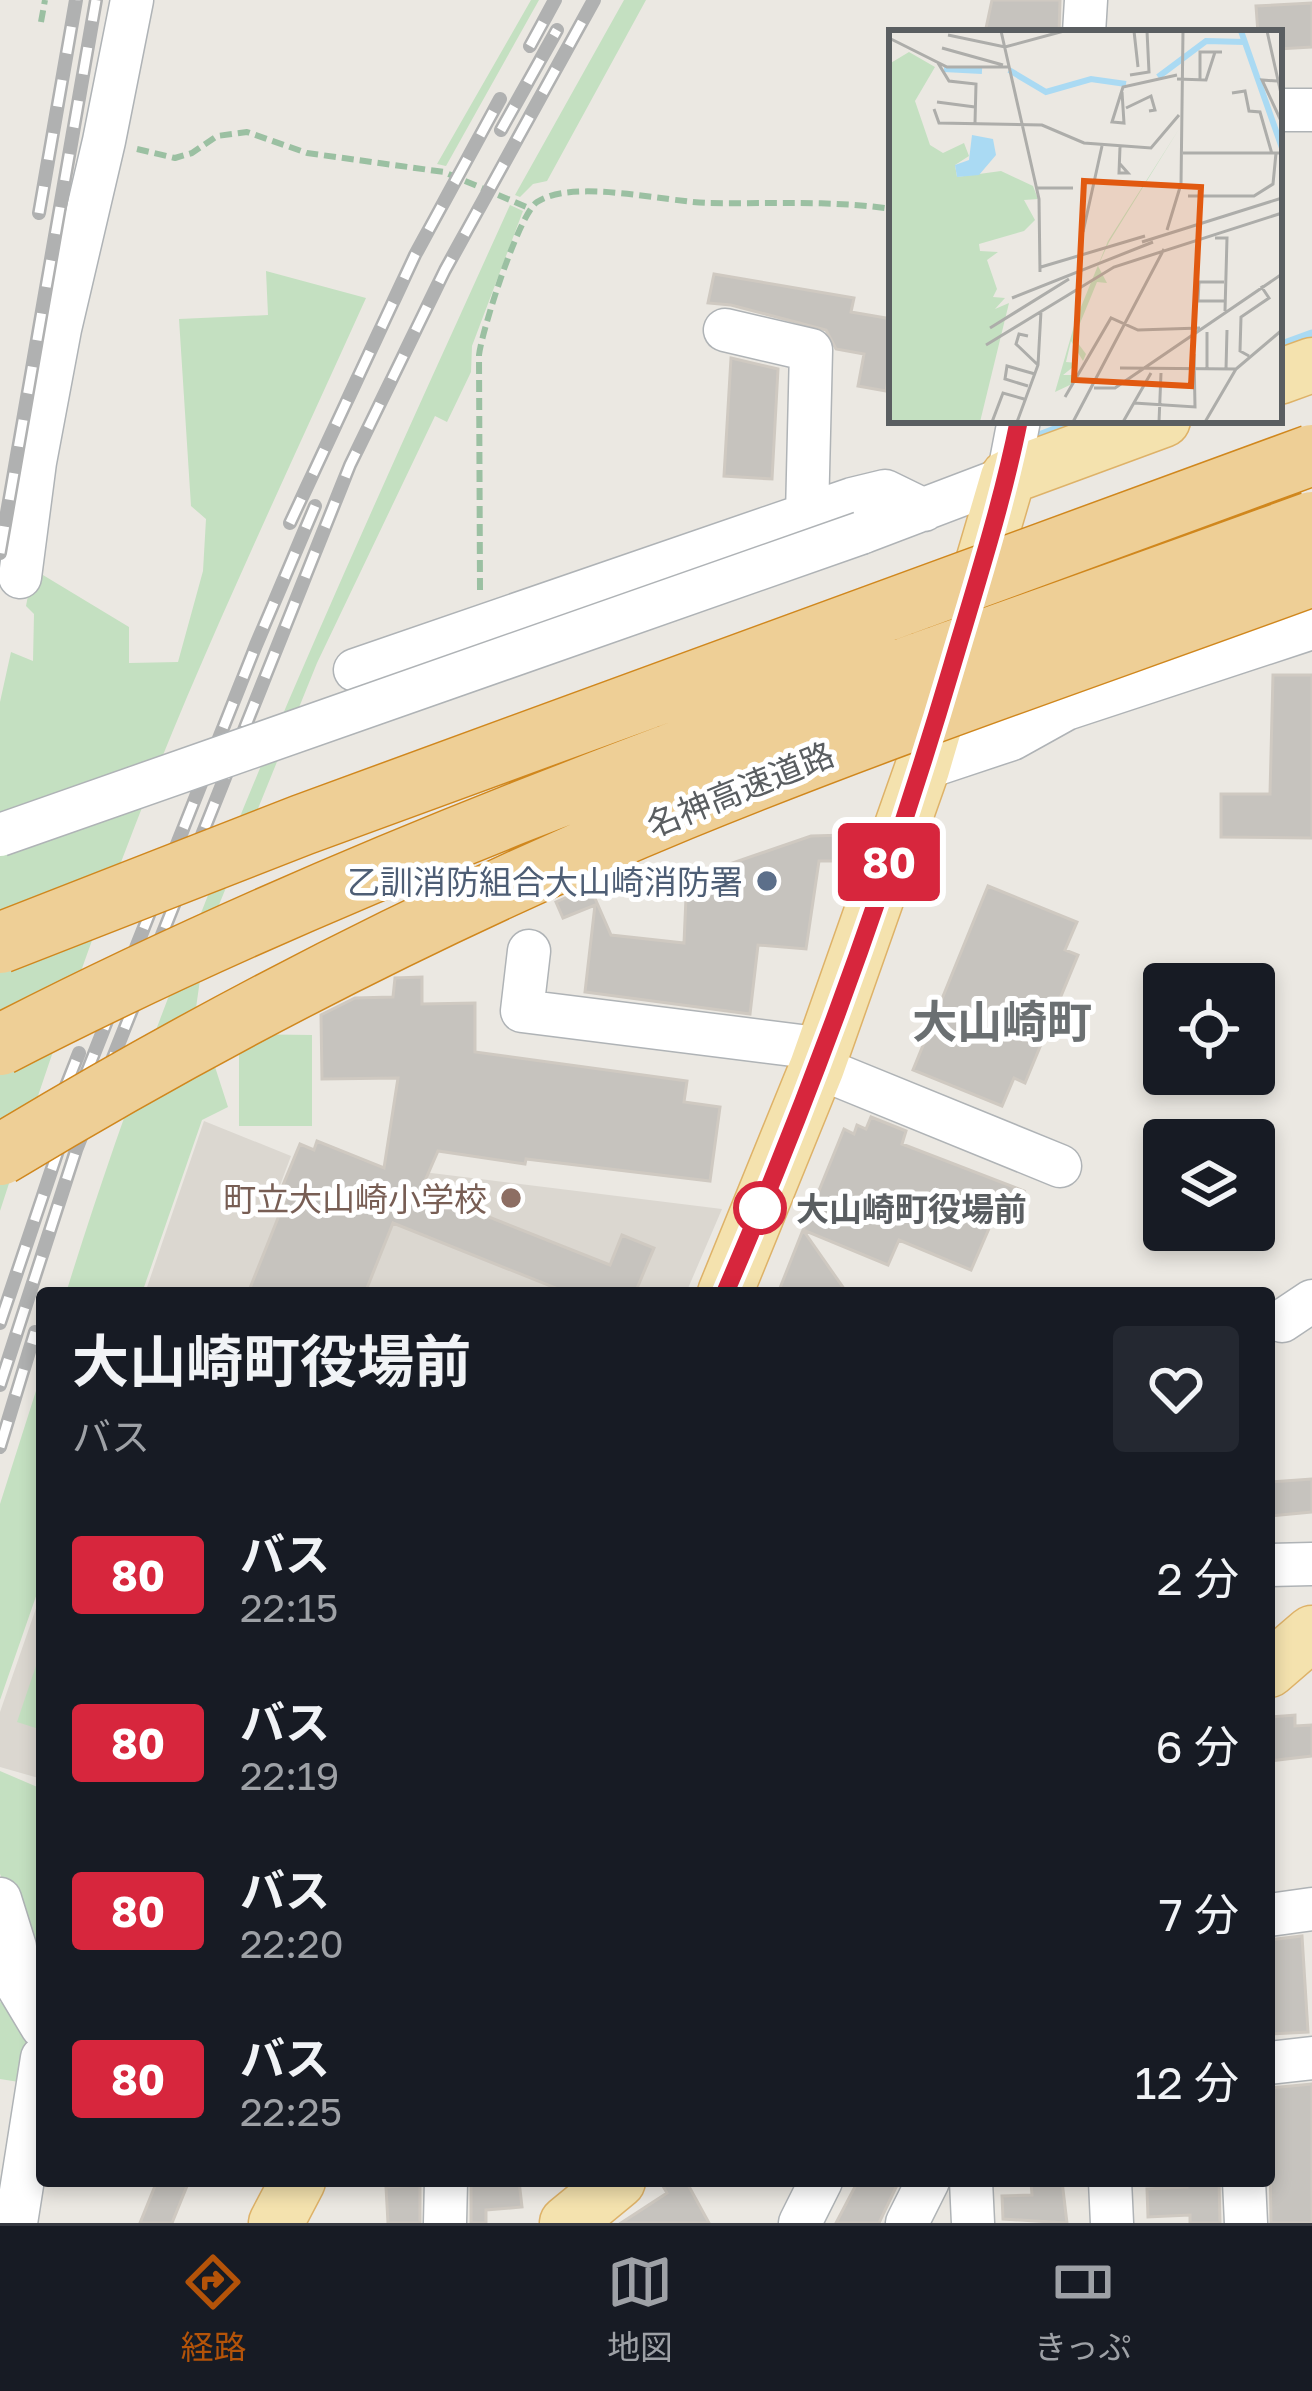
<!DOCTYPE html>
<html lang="ja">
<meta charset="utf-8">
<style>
:root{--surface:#171b24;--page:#242831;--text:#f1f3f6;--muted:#9ea1a6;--line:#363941;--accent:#b45309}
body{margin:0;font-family:"Golos Text","Noto Sans JP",sans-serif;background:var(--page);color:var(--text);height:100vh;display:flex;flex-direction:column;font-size:45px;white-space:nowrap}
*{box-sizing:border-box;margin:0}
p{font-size:39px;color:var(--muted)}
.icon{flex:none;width:66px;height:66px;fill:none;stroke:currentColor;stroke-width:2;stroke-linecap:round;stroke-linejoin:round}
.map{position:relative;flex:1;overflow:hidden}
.side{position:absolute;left:36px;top:1287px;width:1239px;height:900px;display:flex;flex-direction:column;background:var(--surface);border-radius:12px;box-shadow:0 6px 18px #0003}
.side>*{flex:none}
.badge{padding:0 24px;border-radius:9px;font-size:42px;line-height:78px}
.controls{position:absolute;left:1143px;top:963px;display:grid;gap:24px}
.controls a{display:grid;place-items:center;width:132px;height:132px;border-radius:12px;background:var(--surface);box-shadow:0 6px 18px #0003;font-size:60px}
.map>.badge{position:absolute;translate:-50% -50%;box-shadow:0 0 0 6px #fff}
.round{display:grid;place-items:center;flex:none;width:126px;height:126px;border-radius:12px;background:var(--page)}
.summary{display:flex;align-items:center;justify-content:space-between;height:204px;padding:0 36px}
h1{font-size:57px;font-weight:700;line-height:90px}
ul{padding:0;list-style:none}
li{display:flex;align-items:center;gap:36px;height:168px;padding:0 36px}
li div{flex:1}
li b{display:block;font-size:45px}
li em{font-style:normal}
li .badge{min-width:132px;font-weight:700;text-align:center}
.tabs{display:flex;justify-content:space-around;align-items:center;height:168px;border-top:3px solid var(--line);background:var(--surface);font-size:33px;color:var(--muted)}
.tabs a{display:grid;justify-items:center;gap:6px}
.tabs .active{color:var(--accent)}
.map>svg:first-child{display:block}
</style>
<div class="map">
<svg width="1312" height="2223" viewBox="0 0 1312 2223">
<rect width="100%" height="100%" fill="#ebe8e2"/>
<path fill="#dbd7d0" d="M204 1121 291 1156 279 1188 373 1225 399 1169 722 1209 686 1293H145Z
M42 1591V1779L0 1767V1712Z"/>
<path fill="#c4e0c1" d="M531 0H539L446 166 437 164Z
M624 0H646L547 181 533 184 520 197 515 195Z
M510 205 523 211 472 346 471 372 447 422 435 416 317 663 206 937 196 1008 228 1107 202 1120 142 1293H66C182 918 349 561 510 205Z
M266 271 366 298C306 431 244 563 187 697 116 865 56 1038 0 1211V702L11 652 33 661 34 614 26 606 33 569 129 627V663L178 662 203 571 206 519 191 506 179 319 268 315Z
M239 1034 312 1035V1126H239Z
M42 1372V1579L0 1700V1504Z
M42 1648V1730L17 1722Z
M0 1771 42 1789V1996L29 1945 0 1874Z
M0 2002 10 2005 36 2039 19 2082 0 2079Z"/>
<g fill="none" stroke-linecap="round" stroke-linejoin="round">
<path stroke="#aadaf3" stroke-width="9" d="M1279 346 1312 334
M1034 438 1081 420"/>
</g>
<path fill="#c6c3be" stroke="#cfc9c1" stroke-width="3" d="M992 0H1060L1059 33H985Z
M1312 3V47L1279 49V33H1258L1256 6Z
M714 274 854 298 851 312 892 319V359L886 391 858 386 864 354 836 349 826 330 731 305 708 303Z
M731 358 778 369 772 479 724 476Z
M1273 675H1312V838L1221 837V794H1270Z
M845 835 841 861H819L806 949 758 945 750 1014 585 992 595 905 563 918 556 902 590 887 611 935 684 943 686 898 707 897 709 871 811 836Z
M988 886 1077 922 1065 950 1078 955 1025 1083 1014 1078 1002 1106 913 1070Z
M422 977V1004L475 1003V1052L687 1081 684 1102 720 1107 710 1181 526 1159 525 1164 438 1151 421 1190 610 1265 622 1235 654 1248 635 1293H568L393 1223 365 1293H248L290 1188 283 1185 300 1144 314 1150 317 1141 384 1168 398 1078 322 1079 321 1015 355 998 393 997 395 978Z
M871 1117 906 1131 902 1144 1024 1191 1010 1224 994 1217 971 1270 899 1240 888 1265 803 1230 844 1129 854 1134 857 1125 866 1129Z
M803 1230 847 1293H778Z
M1312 1479V1512L1269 1516V1482Z
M1295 1715V1726L1312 1725V1756L1269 1761V1717Z
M1302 1936 1308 2032 1269 2034V1940Z
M1312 2084V2223H1271L1269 2088Z
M157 2181H189L172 2223H140Z
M471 2181H519L522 2207 486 2210V2223H471Z
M660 2181H686L709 2223H621L667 2193Z
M858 2181H899L879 2223H836Z
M1031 2181H1062L1067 2223 1003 2219 1002 2196 1032 2195Z
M1187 2181H1219L1220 2223H1190V2215L1148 2217 1147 2189 1187 2187Z
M420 2185V2223H388L386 2187Z"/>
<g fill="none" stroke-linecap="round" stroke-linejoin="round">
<g stroke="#afb3b6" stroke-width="45">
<path id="minor" d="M1084 33 1086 0
M1279 110H1312
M725 330 811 350 807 515
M861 533 1008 477 1019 420
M20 577 35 462 60 329 104 141 132 0
M355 670 852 499 885 491 924 510
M922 769 1012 739 1066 709 1312 628
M529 951 522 1011 801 1046 822 1053
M817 1067 1060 1166
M1282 1321 1312 1301
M1269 1565 1312 1564
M0 1899 15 1947 18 1987 42 2027
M1269 1915 1312 1909
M1269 2063 1312 2058
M971 2181 973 2223
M1110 2181 1112 2223
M1244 2181 1246 2223
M16 2223 42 2058
M445 2223 446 2181
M800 2223 821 2181
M907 2223 928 2181"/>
</g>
<g stroke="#deb268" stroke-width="57">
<path id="major" d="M1279 377 1312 365
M725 1293 817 1067 922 769 1008 477 1163 420
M1269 1670 1312 1633
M276 2223 298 2181
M567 2223 618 2181"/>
</g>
<path stroke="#9bc0a2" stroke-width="6" stroke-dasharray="12 6" stroke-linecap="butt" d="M41 22 45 0
M137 149 175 158 192 153 217 136 247 132 307 153 444 172 529 208
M480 590 479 355C482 330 519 214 537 202 573 178 665 202 709 203 771 204 831 200 892 209"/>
<use href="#minor" stroke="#fff" stroke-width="42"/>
<use href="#major" stroke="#f4e2ae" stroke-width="54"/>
<g stroke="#b0b1b1" stroke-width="14">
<path id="rail" d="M530 46 555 0
M501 130 557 30
M39 213 76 0
M290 523 415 255 500 99
M0 553 96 0
M84 1079 256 645 315 506
M46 1136 79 1053
M0 1323 69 1118
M0 1385 76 1150 350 465 445 270 594 0
M0 1447 35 1332"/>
</g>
<use href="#rail" stroke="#fff" stroke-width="9" stroke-dasharray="27" stroke-linecap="butt"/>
<g stroke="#afb3b6" stroke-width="45" stroke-linecap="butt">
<path id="minor-bridge" d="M0 835 861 533"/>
</g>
<g stroke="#d0871d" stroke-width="63" stroke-linecap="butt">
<path id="highway-bridge" d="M0 943 302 825 1312 455
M0 1045C418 829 871 683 1312 522
M0 1155C217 1024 446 907 681 810 888 725 1102 653 1312 576"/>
</g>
<use href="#minor-bridge" stroke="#fff" stroke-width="42"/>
<use href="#highway-bridge" stroke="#eecf96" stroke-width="60"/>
</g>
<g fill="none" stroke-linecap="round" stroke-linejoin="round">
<g stroke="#fff" stroke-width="27">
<path id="line" d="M725 1293C813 1089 889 879 952 666 976 585 1002 504 1019 420"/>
</g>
<use href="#line" stroke="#d7263d" stroke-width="18"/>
</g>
<circle fill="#5c6f8a" stroke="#fff" stroke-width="4.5" cx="767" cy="881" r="12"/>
<circle fill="#8d6e63" stroke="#fff" stroke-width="4.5" cx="511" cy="1198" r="12"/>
<circle fill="#fff" stroke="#d7263d" stroke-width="6" cx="760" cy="1208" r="24"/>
<g text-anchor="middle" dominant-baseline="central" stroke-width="10" stroke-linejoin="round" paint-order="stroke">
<g font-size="33" fill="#5a5e61" stroke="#fff">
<text transform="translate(740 789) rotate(-22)">名神高速道路</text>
</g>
<g font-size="33" fill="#4e5e75" stroke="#fff" text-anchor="end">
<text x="743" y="881">乙訓消防組合大山崎消防署</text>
</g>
<g font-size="33" fill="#785e54" stroke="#fff" text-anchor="end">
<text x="487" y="1198">町立大山崎小学校</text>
</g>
<g font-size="33" font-weight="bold" fill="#5a5e61" stroke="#fff" text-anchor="start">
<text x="796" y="1208">大山崎町役場前</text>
</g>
<g font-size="45" font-weight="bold" fill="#6b7072" stroke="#fff">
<text x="1002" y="1021">大山崎町</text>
</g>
</g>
<g transform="translate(889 30)">
<rect width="393" height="393" fill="#ebe8e2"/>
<path d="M20 22 46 37 26 71 41 115 54 123 75 113 80 126 66 135 68 147 112 141 144 156 149 169 135 170 146 190 135 201 90 214 91 221 109 222 98 230 108 259 104 267 116 268 106 279 120 273 91 392H0V34ZM290 99 220 212 209 236 218 253 208 252 185 308 197 324 194 331 182 311 177 332 189 333 174 345H185L183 354 166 362 187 289 219 211Z" fill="#c4e0c1"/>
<path d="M83 105 104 109 107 125 90 145 68 147 66 135 80 130Z" fill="#aadaf3"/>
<path fill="none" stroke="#aadaf3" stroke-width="6" d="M352 1 393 118M55 39 93 41M120 40 157 62 202 49 237 54M269 47 317 11 356 12"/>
<path fill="none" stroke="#adadaa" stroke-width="3" d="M112 1 150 169 151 242M245 1 249 37M378 1 393 68M59 5 116 17 175 1M0 8 58 37H119M53 18 114 35M49 33 60 51 87 54 86 93M241 45 260 42 258 1M288 49 317 50 326 22M311 50V22H333M388 51 373 50 393 93M233 62 235 93 223 92 234 57 288 45M343 63 356 61 360 81 371 82 383 124M48 72 86 77M237 78 262 66 266 80 260 81M45 79 50 93 153 95 195 113 262 118 290 85M231 117 230 143H239L231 134M294 123H391M147 158H184M299 166H365L384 154 387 123M278 200 292 154 294 1M194 202 213 116M326 208H338L336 281M253 212 393 168M152 237 256 206M123 268 264 212M335 271H309L310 252H335M101 298 180 249M139 306 130 304 127 314 149 335M97 315 225 237 393 183M360 326 351 321 352 287 380 268 372 256M231 338 347 339M337 339 338 300M318 340V302M139 356 116 349 118 336 146 344M205 358H226L393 244M176 367 222 288 249 300 311 298M245 373 306 377 305 324M103 392 114 363 135 369M128 392 149 335 152 281M184 392 275 219M234 392 262 343M270 392 272 343M316 392 347 339 393 300"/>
<path fill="#e15910" fill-opacity="0.15" stroke="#e15910" stroke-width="6" d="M195 151 312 157 302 356 185 350Z"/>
<rect width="393" height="393" fill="none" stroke="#5a5e61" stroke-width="6"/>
</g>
</svg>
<div class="controls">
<a><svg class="icon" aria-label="locate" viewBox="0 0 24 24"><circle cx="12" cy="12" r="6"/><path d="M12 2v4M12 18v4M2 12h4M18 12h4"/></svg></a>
<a><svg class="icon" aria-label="layers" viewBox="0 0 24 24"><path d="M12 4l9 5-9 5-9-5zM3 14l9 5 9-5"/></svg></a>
</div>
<b class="badge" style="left:889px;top:862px;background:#d7263d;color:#fff">80</b>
<section class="side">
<div class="summary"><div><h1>大山崎町役場前</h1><p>バス</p></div><a class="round"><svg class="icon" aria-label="heart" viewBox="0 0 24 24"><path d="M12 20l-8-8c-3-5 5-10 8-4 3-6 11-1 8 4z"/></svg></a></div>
<ul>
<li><span class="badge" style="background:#d7263d;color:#fff">80</span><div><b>バス</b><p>22:15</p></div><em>2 分</em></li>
<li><span class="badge" style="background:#d7263d;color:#fff">80</span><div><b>バス</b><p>22:19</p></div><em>6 分</em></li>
<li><span class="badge" style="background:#d7263d;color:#fff">80</span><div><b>バス</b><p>22:20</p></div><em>7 分</em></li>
<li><span class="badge" style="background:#d7263d;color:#fff">80</span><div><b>バス</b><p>22:25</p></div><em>12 分</em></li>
</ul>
</section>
</div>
<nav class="tabs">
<a class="active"><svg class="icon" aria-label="directions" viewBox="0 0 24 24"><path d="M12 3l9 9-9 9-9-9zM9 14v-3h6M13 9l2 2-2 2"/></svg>経路</a>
<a><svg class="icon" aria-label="map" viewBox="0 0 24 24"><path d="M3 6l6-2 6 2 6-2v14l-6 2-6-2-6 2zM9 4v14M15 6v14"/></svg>地図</a>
<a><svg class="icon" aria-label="tickets" viewBox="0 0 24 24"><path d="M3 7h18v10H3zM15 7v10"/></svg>きっぷ</a>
</nav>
